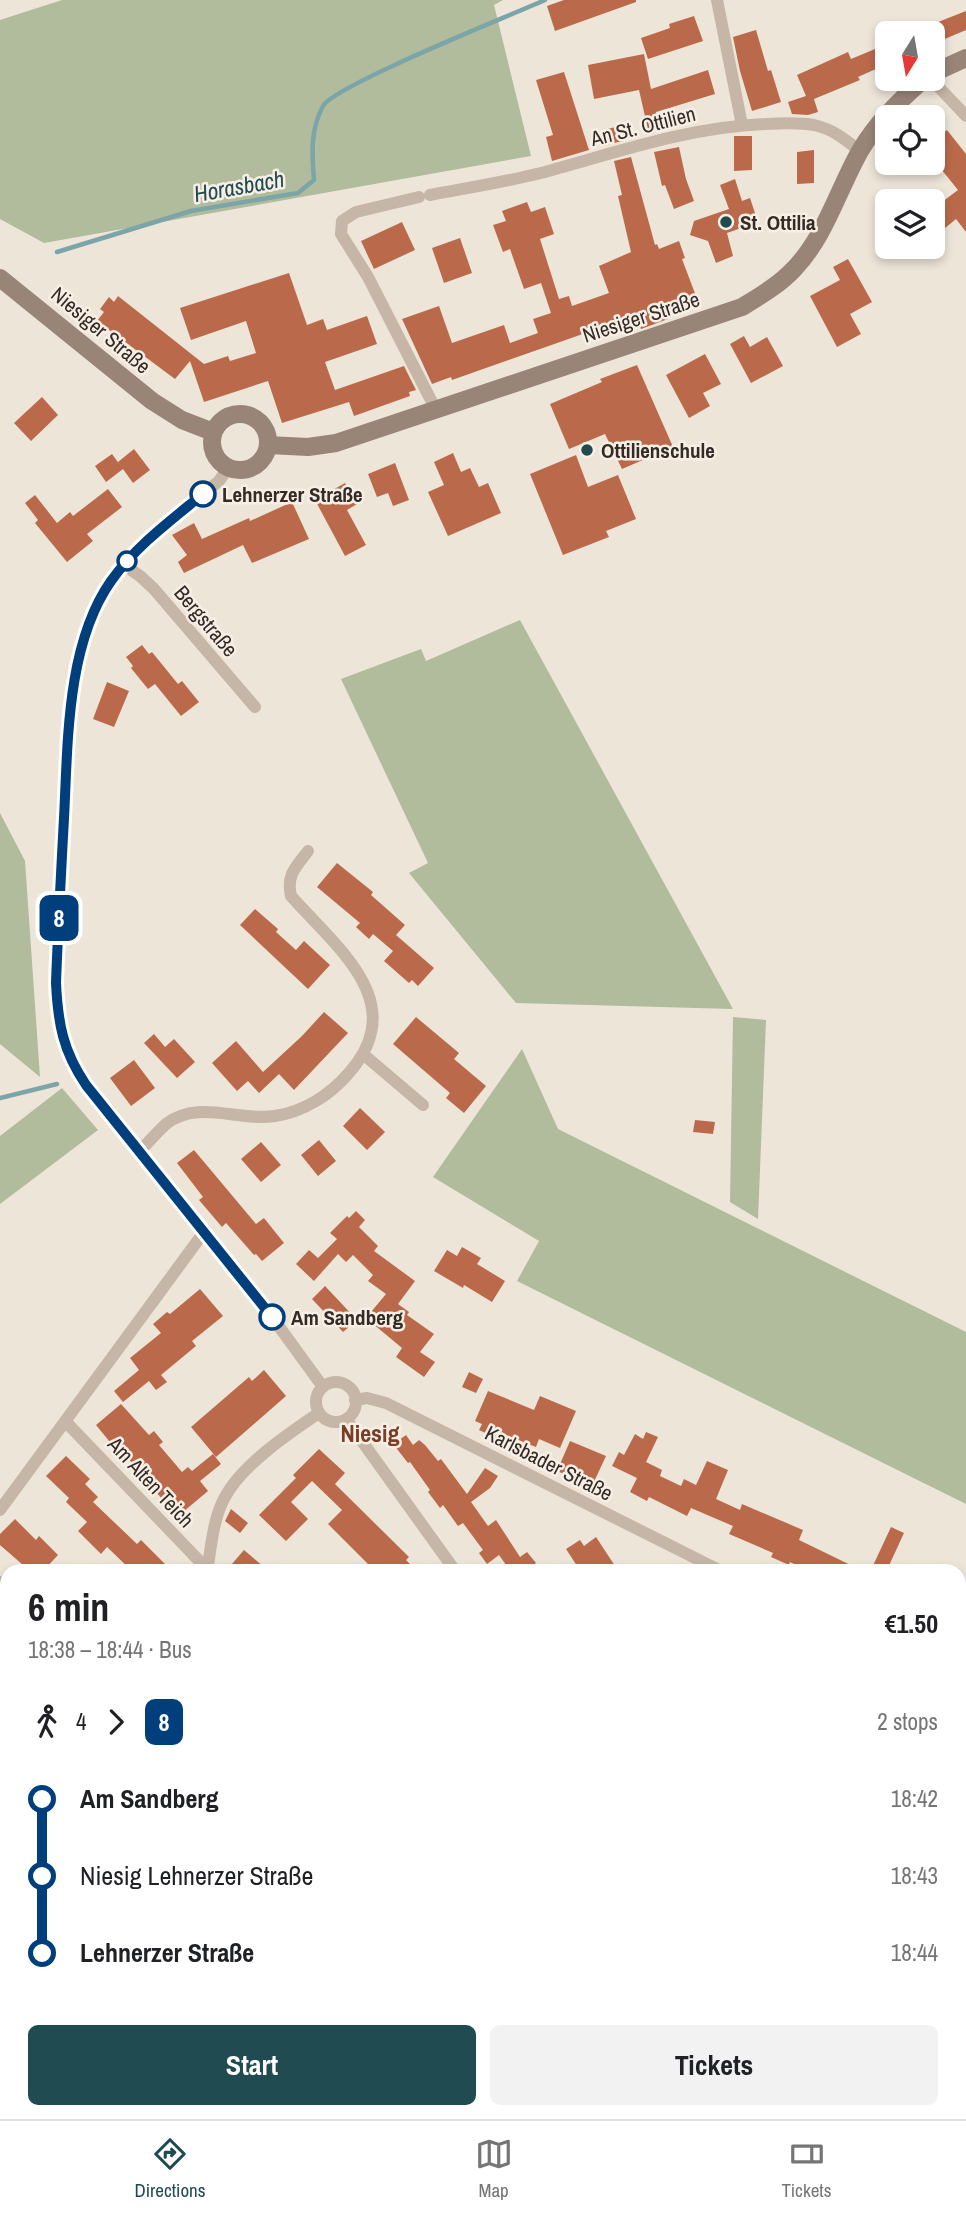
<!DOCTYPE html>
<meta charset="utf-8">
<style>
:root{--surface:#fff;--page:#f2f2f2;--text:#202124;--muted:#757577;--line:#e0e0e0;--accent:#204b50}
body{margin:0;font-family:"Archivo Narrow",sans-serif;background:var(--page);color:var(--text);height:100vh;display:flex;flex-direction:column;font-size:26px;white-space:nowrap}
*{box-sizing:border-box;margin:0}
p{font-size:23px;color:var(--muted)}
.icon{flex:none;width:38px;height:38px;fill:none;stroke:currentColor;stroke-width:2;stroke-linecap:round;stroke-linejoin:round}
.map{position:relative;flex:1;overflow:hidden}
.details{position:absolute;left:0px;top:1564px;width:966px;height:555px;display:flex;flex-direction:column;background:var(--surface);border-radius:21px 21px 0 0;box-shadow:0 4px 10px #0003}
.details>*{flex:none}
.badge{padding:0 14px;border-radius:10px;font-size:24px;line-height:46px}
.needle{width:46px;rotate:191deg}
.fabs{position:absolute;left:875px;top:21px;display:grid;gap:14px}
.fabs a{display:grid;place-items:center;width:70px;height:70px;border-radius:10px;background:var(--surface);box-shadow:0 4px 10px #0003;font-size:35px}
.map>.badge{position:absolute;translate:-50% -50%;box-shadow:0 0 0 4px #fff}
.legs{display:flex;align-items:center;gap:10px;height:77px;padding:0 28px;font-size:23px}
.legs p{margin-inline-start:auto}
.headline{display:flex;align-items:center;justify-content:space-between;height:119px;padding:0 28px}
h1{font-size:38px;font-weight:700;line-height:52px}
.cta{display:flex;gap:14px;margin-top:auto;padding:14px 28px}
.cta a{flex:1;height:80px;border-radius:10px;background:var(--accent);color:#fff;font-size:28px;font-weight:700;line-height:80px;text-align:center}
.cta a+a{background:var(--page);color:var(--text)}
ul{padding:0 28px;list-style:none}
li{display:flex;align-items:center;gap:24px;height:77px;font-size:26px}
li i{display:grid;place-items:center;width:10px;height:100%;margin:0 9px;background:currentColor}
li i::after{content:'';width:18px;height:18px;margin:-9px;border:5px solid;border-radius:50%;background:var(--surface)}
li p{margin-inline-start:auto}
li:first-child i{background:linear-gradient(#0000 50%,currentColor 0)}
li:last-child i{background:linear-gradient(currentColor 50%,#0000 0)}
.dock{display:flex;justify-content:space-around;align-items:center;height:98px;border-top:2px solid var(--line);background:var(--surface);font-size:19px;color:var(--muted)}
.dock a{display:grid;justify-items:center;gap:4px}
.dock .current{color:var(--accent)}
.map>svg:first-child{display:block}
</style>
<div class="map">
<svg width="966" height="2119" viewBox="0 0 966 2119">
<rect width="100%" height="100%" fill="#eee5d9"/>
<path fill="#b0bc9b" d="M62 0H503L494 5 531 156 44 243 0 219V20Z
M520 620 733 1009 516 1003 409 873 428 863 341 679 421 649 426 661Z
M0 813 25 861 40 1077 0 1044Z
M733 1017 766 1020 758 1219 730 1202Z
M522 1049 558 1129 966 1332V1504L517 1281 539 1241 433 1177Z
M62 1088 98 1130 0 1204V1136Z
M7 1828V2112H337L340 2119H0V1834Z"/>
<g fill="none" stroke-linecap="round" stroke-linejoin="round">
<path stroke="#7ba5a9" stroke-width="4.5" d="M57 252 191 211 298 193 314 180C312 154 310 130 323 106 335 85 512 15 545 0
M0 1098 57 1084"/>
</g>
<path fill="#ba6a4b" d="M564 0H636V2L555 31 547 6Z
M966 11V30L933 44V24Z
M694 16 703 41 648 59 641 38 670 28 669 24Z
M756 30 768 71 771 70 781 102 752 111 740 71 733 37Z
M887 44V64L858 77 860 80 814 99 818 112 808 115 792 114 788 102 806 96 797 75 848 52 851 59Z
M644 54 651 89 708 70 715 94 656 112 654 133 649 134 639 90 594 99 588 65Z
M564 72 589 150 552 161 546 137 553 135 536 80Z
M622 125 626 140 603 146 601 131Z
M947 130 966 154V232L956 219 933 238V216L945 206 942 202 958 190 933 159V154L941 147 935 140Z
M734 136H752V170L734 171Z
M679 147 686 179 694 201 674 209 665 185 662 186 654 152Z
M814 150V183L797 184V152Z
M631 157 655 245 657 244 659 249 679 241 685 258 682 259 699 304 666 316 668 319 641 329 634 316 452 380 451 377 432 384 402 319 439 306 452 343 504 325 510 343 538 333 533 319 551 313 541 283 524 289 510 249 503 252 493 225 506 221 502 211 527 202 531 212 545 207 554 234 540 239 559 299 569 296 572 306 609 293 599 266 631 252 618 196 622 195 614 161Z
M735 179 742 201 750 198 758 222 727 233 733 256 716 263 708 241 690 235 694 221 729 209 720 185Z
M402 222 415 250 374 269 361 241Z
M460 238 472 273 444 283 432 248Z
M848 259 872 302 850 314 861 334 837 347 810 296 840 280 833 267Z
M289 273 307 325 323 319 327 330 367 316 377 344 325 362 335 390 404 366 416 390 409 392 410 396 354 416 349 402 282 423 268 381 204 402 190 361 175 379 97 321 104 312 100 309 109 297 114 302 118 296 204 364 228 356 230 361 256 353 246 321 191 340 180 308Z
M744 336 750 347 767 337 783 366 751 383 730 344Z
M705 354 721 384 703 393 710 406 689 418 666 375Z
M637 365 673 447 622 469 605 434 569 449 550 404 602 382 600 379Z
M42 397 58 415 31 441 14 423Z
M134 449 150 470 133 483 118 462Z
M453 453 461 472 470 468 479 487 488 483 501 513 448 536 428 492 444 485 434 462Z
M112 454 123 469 106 482 95 466Z
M576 455 588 487 618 475 636 519 606 531 609 537 563 555 530 474Z
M395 463 409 500 393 506 388 493 377 497 368 474Z
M345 483 357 504 347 510 366 545 345 556 315 500Z
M108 489 122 507 87 534 93 541 67 562 35 523 38 520 25 503 35 495 57 523 70 512 73 516Z
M292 502 309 539 252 563 243 545 184 573 178 562 187 555 172 535 194 523 202 539 249 518 250 521Z
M142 645 149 654 152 652 178 684 182 681 199 702 181 716 155 684 148 689 131 668 133 666 126 657Z
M107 682 129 691 114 727 93 719Z
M337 863 373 892 371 895 405 925 396 935 434 968 418 986 412 980 409 983 384 961 393 951 373 934 369 939 356 927 360 923 317 887Z
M255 909 278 929 276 932 296 950 304 941 330 965 308 989 240 925Z
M324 1012 348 1033 294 1090 279 1074 259 1093 248 1081 237 1091 212 1063 236 1041 263 1072 302 1036Z
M416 1017 459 1053 454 1059 486 1086 464 1113 446 1098 450 1093 393 1044Z
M154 1034 165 1047 174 1039 195 1062 177 1078 144 1043Z
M134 1060 155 1088 131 1106 110 1078Z
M360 1108 385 1132 367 1150 343 1126Z
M695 1120 715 1122 713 1134 693 1132Z
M319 1140 336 1161 318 1176 301 1155Z
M261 1142 281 1165 261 1182 241 1159Z
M194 1150 256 1224 264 1218 284 1243 262 1261 256 1254 254 1255 226 1223 222 1227 199 1200 203 1197 177 1163Z
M356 1211 365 1220 359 1227 378 1246 374 1251 415 1281 398 1304 409 1312 407 1315 434 1334 420 1352 435 1362 424 1377 396 1357 402 1348 366 1318 386 1294 368 1281 373 1275 353 1255 346 1262 338 1254 314 1281 296 1264 309 1250 318 1258 337 1239 330 1233 347 1216 349 1218Z
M462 1247 481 1258 477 1264 505 1281 492 1302 464 1285 463 1288 434 1271 447 1250 457 1256Z
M325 1286 357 1320 343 1332 312 1299Z
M200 1289 223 1316 192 1341 196 1346 161 1375 167 1382 156 1390 149 1381 123 1402 114 1391 139 1370 130 1358 161 1333 153 1324 167 1312 170 1314Z
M264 1370 286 1396 216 1457 191 1427 249 1377 252 1381Z
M469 1372 483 1379 476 1393 462 1387Z
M488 1391 534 1410 540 1396 576 1411 560 1448 539 1439 536 1447 499 1432 496 1438 479 1430 482 1424 475 1421Z
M121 1404 149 1435 154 1431 163 1442 159 1445 182 1472 188 1467 192 1471 213 1454 221 1464 200 1481 208 1491 177 1517 117 1445 114 1447 96 1425Z
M646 1432 658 1437 646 1462 662 1470 660 1476 681 1486 684 1479 696 1485 707 1461 728 1470 716 1499 740 1510 742 1504 803 1530 799 1540 865 1572H810L790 1562 789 1565 771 1557 773 1553 729 1534 733 1526 691 1508 687 1516 649 1497 647 1501 630 1492 637 1478 612 1466 619 1452 624 1455 635 1434 643 1439Z
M406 1435 413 1445 419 1440 425 1445 438 1461 441 1459 467 1494 485 1468 498 1476 490 1488 471 1502 488 1526 496 1520 520 1557 527 1552 536 1563 523 1572H511L499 1555 487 1564 479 1553 483 1550 463 1523 458 1526 443 1505 440 1508 428 1492 430 1490 410 1462 408 1463 397 1449 395 1443Z
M570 1441 606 1456 592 1486 557 1471Z
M319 1449 345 1473 335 1484 409 1557 406 1560 418 1572H376L328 1524 342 1510 312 1481 291 1502 308 1519 286 1541 259 1515 296 1478 293 1475Z
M66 1456 90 1479 85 1484 98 1497 93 1502 137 1544 141 1540 173 1572H133L107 1547 101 1554 78 1531 87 1522 66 1502 69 1498 46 1476Z
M231 1509 248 1523 240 1533 225 1521Z
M15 1519 36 1540 39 1536 58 1555 42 1572H31L0 1545V1534Z
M891 1527 904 1533 886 1572H870Z
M596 1537 619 1572H581L566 1549 580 1540 584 1546Z
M244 1550 270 1572H225Z"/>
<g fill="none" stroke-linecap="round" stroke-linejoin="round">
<path stroke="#c5b6a7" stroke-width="12" d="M717 0 742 125
M931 79 966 116
M430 195C467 188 505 182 541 173 615 153 688 127 766 124 782 123 798 122 814 125 833 129 846 140 860 151
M419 197 356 212 342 221 341 234 368 277 436 410
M228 468 219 481C181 513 139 541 110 582 65 647 68 743 64 819 61 873 58 928 56 983 59 1024 63 1051 86 1085L272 1317 323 1387
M124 565 140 576 154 589 255 707
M363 1054 423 1105
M140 1151C148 1143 157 1132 166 1124 198 1099 239 1122 275 1116 303 1112 330 1095 348 1074 412 1003 337 948 291 896 286 875 296 867 308 851
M316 1402a20 20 0 1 1 40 0a20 20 0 1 1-40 0Z
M355 1400 367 1398 386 1403 723 1572
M346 1419 456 1572
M65 1421 207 1569
M0 1510 204 1232
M207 1572C211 1548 213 1518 225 1497 242 1465 289 1433 319 1413
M0 1582 7 1588
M0 1675 7 1669
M959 1690 966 1693
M959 1932 966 1942
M959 1966 966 1960
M763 2112 768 2119"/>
<path stroke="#988578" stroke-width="18" d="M933 73 966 58
M0 278 152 401 182 420 213 432
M212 442a28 28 0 1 1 56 0a28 28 0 1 1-56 0Z
M268 445 308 447 336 443 742 307C760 296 779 285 794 269 825 237 838 190 860 151 877 122 899 101 924 79"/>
</g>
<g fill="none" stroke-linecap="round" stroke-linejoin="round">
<g stroke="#fff" stroke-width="16">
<path id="line-1" d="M203 494C170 521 136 546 111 581 66 645 68 744 64 818 61 873 58 928 56 983 58 1024 63 1051 86 1085L272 1317"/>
</g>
<use href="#line-1" stroke="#003f7b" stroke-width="10"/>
</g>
<g fill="#204b50" stroke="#f7efe5" stroke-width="2.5">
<circle cx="726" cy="222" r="7"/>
<circle cx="587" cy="450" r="7"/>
</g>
<g fill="#fff" stroke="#003f7b" stroke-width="3.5">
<circle cx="203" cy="494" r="12"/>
<circle cx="127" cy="561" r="9"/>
<circle cx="272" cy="1317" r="12"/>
</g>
<g text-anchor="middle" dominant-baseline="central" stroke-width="5" stroke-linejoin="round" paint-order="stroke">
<g font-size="21" fill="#322b26" stroke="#f7efe5">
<text transform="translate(643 126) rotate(-14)">An St. Ottilien</text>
<text transform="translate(641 317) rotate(-18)">Niesiger Straße</text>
<text transform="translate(101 330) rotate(40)">Niesiger Straße</text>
<text transform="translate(206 621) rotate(50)">Bergstraße</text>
<text transform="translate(549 1463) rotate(27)">Karlsbader Straße</text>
<text transform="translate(151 1482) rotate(47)">Am Alten Teich</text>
</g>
<g font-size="21" font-weight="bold" fill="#322b26" stroke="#f7efe5" text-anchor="start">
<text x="740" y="222">St. Ottilia</text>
<text x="601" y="450">Ottilienschule</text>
</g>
<g font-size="21" font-weight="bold" fill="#322b26" stroke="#f7efe5" text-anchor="start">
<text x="222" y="494">Lehnerzer Straße</text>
<text x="291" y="1317">Am Sandberg</text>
</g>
<g font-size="23" font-style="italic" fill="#204b50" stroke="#f7efe5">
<text transform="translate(239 186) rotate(-10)">Horasbach</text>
</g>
<g font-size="24" font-weight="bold" fill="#7a3e27" stroke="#f7efe5">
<text x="370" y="1433">Niesig</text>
</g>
</g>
</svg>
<div class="fabs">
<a><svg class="needle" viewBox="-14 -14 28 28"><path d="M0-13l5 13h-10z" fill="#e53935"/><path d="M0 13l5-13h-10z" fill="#757577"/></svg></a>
<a><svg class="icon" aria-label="locate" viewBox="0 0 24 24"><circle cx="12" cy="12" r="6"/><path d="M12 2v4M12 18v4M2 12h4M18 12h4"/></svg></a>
<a><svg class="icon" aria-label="layers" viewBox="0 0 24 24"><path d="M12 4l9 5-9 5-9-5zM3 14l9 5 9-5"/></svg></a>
</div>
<b class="badge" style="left:59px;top:918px;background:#003f7b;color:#fff">8</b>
<section class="details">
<div class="headline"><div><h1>6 min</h1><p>18:38 – 18:44 · Bus</p></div><b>€1.50</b></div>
<div class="legs"><svg class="icon" aria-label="walk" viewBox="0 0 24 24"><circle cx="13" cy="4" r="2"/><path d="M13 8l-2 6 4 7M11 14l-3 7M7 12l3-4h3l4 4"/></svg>4<svg class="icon" aria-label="forward" viewBox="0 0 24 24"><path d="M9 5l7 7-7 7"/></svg><b class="badge" style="background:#003f7b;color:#fff">8</b><p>2 stops</p></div>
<ul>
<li><i style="color:#003f7b"></i><b>Am Sandberg</b><p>18:42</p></li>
<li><i style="color:#003f7b"></i><span>Niesig Lehnerzer Straße</span><p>18:43</p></li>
<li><i style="color:#003f7b"></i><b>Lehnerzer Straße</b><p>18:44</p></li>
</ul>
<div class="cta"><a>Start</a><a>Tickets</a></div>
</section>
</div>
<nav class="dock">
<a class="current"><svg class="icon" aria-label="directions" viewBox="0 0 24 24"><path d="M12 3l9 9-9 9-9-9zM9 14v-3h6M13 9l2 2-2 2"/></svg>Directions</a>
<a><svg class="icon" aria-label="map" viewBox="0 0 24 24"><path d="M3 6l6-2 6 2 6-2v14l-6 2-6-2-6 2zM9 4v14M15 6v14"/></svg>Map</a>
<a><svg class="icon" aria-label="tickets" viewBox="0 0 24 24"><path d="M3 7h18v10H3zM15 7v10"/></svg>Tickets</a>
</nav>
